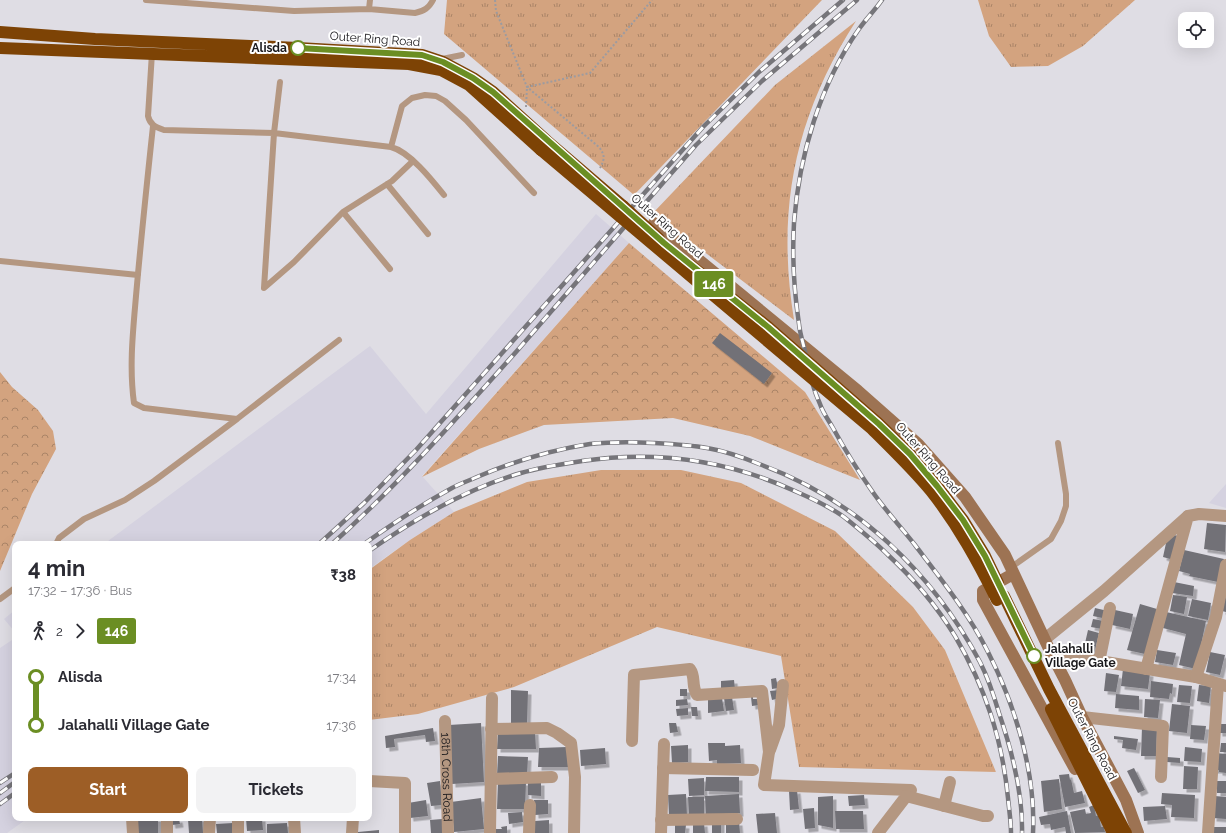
<!DOCTYPE html>
<meta charset="utf-8">
<style>
:root{--surface:#fff;--page:#f2f2f3;--text:#2b2b33;--muted:#7c7c81;--accent:#9d5e26}
body{margin:0;font-family:Raleway,sans-serif;background:var(--page);color:var(--text);height:100vh;display:flex;flex-direction:column;font-size:15px;white-space:nowrap}
*{box-sizing:border-box;margin:0}
p{font-size:13px;color:var(--muted)}
.icon{flex:none;width:22px;height:22px;fill:none;stroke:currentColor;stroke-width:2;stroke-linecap:round;stroke-linejoin:round}
.map{position:relative;flex:1;overflow:hidden}
.panel{position:absolute;left:12px;top:541px;width:360px;height:280px;display:flex;flex-direction:column;background:var(--surface);border-radius:8px;box-shadow:0 4px 16px #0002}
.panel>*{flex:none}
.badge{padding:0 8px;border-radius:3px;font-size:14px;line-height:26px}
.controls{position:absolute;left:1178px;top:12px;display:grid;gap:8px}
.controls a{display:grid;place-items:center;width:36px;height:36px;border-radius:8px;background:var(--surface);box-shadow:0 4px 16px #0002;font-size:20px}
.map>.badge{position:absolute;translate:-50% -50%;box-shadow:0 0 0 2px #fff}
.legs{display:flex;align-items:center;gap:6px;height:44px;padding:0 16px;font-size:13px}
.legs p{margin-inline-start:auto}
.summary{display:flex;align-items:center;justify-content:space-between;height:68px;padding:0 16px}
h1{font-size:22px;font-weight:700;line-height:30px}
.cta{display:flex;gap:8px;margin-top:auto;padding:8px 16px}
.cta a{flex:1;height:46px;border-radius:8px;background:var(--accent);color:#fff;font-size:16px;font-weight:700;line-height:46px;text-align:center}
.cta a+a{background:var(--page);color:var(--text)}
ul{padding:0 16px;list-style:none}
li{display:flex;align-items:center;gap:14px;height:48px;font-size:15px}
li i{display:grid;place-items:center;width:6px;height:100%;margin:0 5px;background:currentColor}
li i::after{content:'';width:10px;height:10px;margin:-5px;border:3px solid;border-radius:50%;background:var(--surface)}
li p{margin-inline-start:auto}
li:first-child i{background:linear-gradient(#0000 50%,currentColor 0)}
li:last-child i{background:linear-gradient(currentColor 50%,#0000 0)}
.map>svg:first-child{display:block}
</style>
<div class="map">
<svg width="1226" height="833" viewBox="0 0 1226 833">
<defs>
<pattern id="grass-tufts" width="24" height="20" patternUnits="userSpaceOnUse"><rect width="24" height="20" fill="#d3a37f"/><path d="M3 7l-1-3M5 7V3M7 7l1-3M15 17l-1-3M17 17v-4M19 17l1-3" fill="none" stroke="#aa8467"/></pattern>
<pattern id="forest-crowns" width="20" height="18" patternUnits="userSpaceOnUse"><rect width="20" height="18" fill="#d3a37f"/><path d="M2 6a3 3 0 1 1 6 0M12 15a3 3 0 1 1 6 0" fill="none" stroke="#aa8467"/></pattern>
<filter id="shadow"><feDropShadow dx="3.5" dy="3.5" stdDeviation="0" flood-color="#0004"/></filter>
</defs>
<rect width="100%" height="100%" fill="#dfdde4"/>
<path fill="#d5d2e0" d="M596 214 629 243 422 476 454 512 410 540 369 569V544H104L370 346 426 414Z
M1226 484V508L1209 503Z
M15 610V632L4 619Z
M15 638V818H28L7 833H0V648Z"/>
<path fill="url(#grass-tufts)" d="M447 0H822L634 195 444 34Z
M978 0H1135L1083 46 1048 66 1011 67 989 36Z
M856 21C795 116 776 209 794 320L653 213 775 85Z
M601 470H681L741 483 835 531 913 607 945 650 996 772 799 767 781 656 657 627 514 687 418 714 369 720V570L410 540 454 512 527 482Z"/>
<path fill="url(#forest-crowns)" d="M629 243 805 392 860 480 750 436 673 418 544 425 479 449 422 477Z
M0 372 12 387 38 410 53 431 56 449 32 494 0 571Z"/>
<path fill="#727177" filter="url(#shadow)" d="M720 333 772 373 764 384 712 343Z
M1207 523 1226 525 1225 552 1204 549Z
M1168 534 1179 536 1174 560 1163 557Z
M1184 550 1224 559 1218 582 1189 576 1190 574 1179 571Z
M1174 582 1194 586 1193 596 1172 593Z
M1173 595 1187 597 1184 614 1170 611Z
M1226 595V612L1222 611Z
M1192 599 1211 603 1208 620 1188 616Z
M1140 604 1157 609 1145 654 1127 650Z
M1095 608 1108 611 1107 619 1093 616Z
M1115 610 1133 614 1130 629 1112 625Z
M1166 612 1206 621 1196 669 1179 665 1186 634 1163 628Z
M1093 619 1104 621 1102 629 1091 627Z
M1088 630 1099 633 1094 654 1083 652Z
M1157 650 1176 653 1173 665 1155 662Z
M1210 652 1225 655 1220 675 1206 672Z
M1123 669 1150 673 1148 689 1121 686Z
M1106 673 1119 675 1116 692 1104 691Z
M776 678 778 688 772 689 771 679Z
M734 680 735 689H721V681Z
M1151 681 1173 684 1172 694 1170 693 1169 699 1150 697Z
M1179 685 1192 686 1190 703 1177 702Z
M1199 685 1211 686 1209 703 1197 701Z
M680 689H687V696H680Z
M511 690 528 691 527 726 511 725Z
M779 690 780 698 772 700 770 691Z
M1116 694 1139 696V710L1115 708Z
M732 697 734 710 726 711 724 698Z
M751 697H753V699H758L759 705 752 706Z
M722 698 724 711 708 713V700Z
M687 699 688 705 676 706V700Z
M1145 699 1160 700 1158 718 1144 717Z
M1172 704 1190 706 1187 733 1169 731Z
M691 707H697L698 716H692Z
M688 708V715L677 716 676 709Z
M481 723 484 782 452 784 449 725Z
M669 723H676L678 732 670 733Z
M1218 724H1226V733H1219Z
M1191 725 1206 726 1204 740 1190 739Z
M1142 727 1157 728 1156 756H1141Z
M433 728 435 741 426 742 425 735 394 739 395 747 386 748 385 736Z
M535 731 536 749H497L498 732Z
M1114 736 1138 739 1136 750 1122 748 1123 740 1114 739Z
M708 743H725V746L740 745 741 763 717 764V760L709 761Z
M1221 743H1226V752H1220Z
M688 745V762L672 763 671 746Z
M567 747 568 767H538L539 748Z
M1185 747 1202 749 1201 762 1184 761Z
M605 748 606 764 581 766 580 750Z
M1215 753 1226 754V773L1219 772V770H1214Z
M498 756 528 757 527 776 497 775Z
M1167 757 1180 758V763L1167 762Z
M1184 766 1198 767 1197 789H1183Z
M1134 768 1145 790 1138 793 1127 771Z
M1069 774 1070 780 1071 779 1074 793 1082 791 1085 803 1065 807 1059 775Z
M706 777H739V792L705 791Z
M704 778V795L689 796 688 779Z
M1059 779 1062 809 1044 812 1041 781Z
M440 781 442 805 431 806 427 783Z
M498 781 526 782 525 809H497Z
M1217 781H1226V793H1217Z
M528 782H541V796L528 795Z
M797 790 799 809 790 810 789 791Z
M1162 793 1195 795 1194 818 1171 817 1172 805 1161 804Z
M686 794 687 816H669L668 795Z
M739 794 740 813 706 815 705 796Z
M864 795 865 805 849 806 848 796Z
M833 796V828L818 825V797Z
M1215 796 1226 797V819L1213 818Z
M688 797H704V814H689Z
M481 798 484 829 454 832 451 802Z
M426 800 428 816 410 818 408 803Z
M534 800H548V814L535 815Z
M1094 805 1096 816 1099 815 1101 827H1104L1105 832 1075 833 1070 812 1085 809 1086 814 1091 813 1089 807Z
M1165 806 1167 819 1144 821 1143 807Z
M814 808 815 828 805 829 803 809Z
M835 811H863L864 829H836Z
M1067 811 1071 833H1066L1065 827 1051 830 1050 824 1041 825 1039 817Z
M522 812 523 822 509 824 508 813Z
M775 813 777 833H758L756 814Z
M137 818H158V833H138Z
M196 818H202L203 833H189L188 819Z
M246 818H262L263 830 247 831Z
M179 819 180 824 172 825 171 820Z
M442 819V833H431L430 820Z
M549 820V833H535V821Z
M712 821H721V833H712Z
M726 822H739L740 833H726Z
M233 823V833H217L216 824Z
M287 823 288 833H267V824Z
M704 823 705 833H693V824Z
M675 824 686 825 685 833H675Z
M507 826V833H495V829H502L501 827Z
M1210 827H1226V833H1210Z
M379 830V833H358V832Z"/>
<g fill="none" stroke-linecap="round" stroke-linejoin="round">
<path stroke="#9c9ba0" stroke-width="2" stroke-dasharray="2 2" stroke-linecap="butt" d="M495 0 496 11 527 87 599 147C605 155 605 159 600 168
M526 107 527 87 590 73 652 0"/>
<path stroke="#b49781" stroke-width="6" d="M146 0 294 11 369 9 415 13C424 11 429 8 433 0
M369 9 370 0
M152 53 148 116C150 125 156 127 164 130L274 133 391 147C410 152 432 180 444 195
M442 59 462 55
M280 82 274 133 264 288 294 262 343 212 392 181 413 161
M153 126C147 182 141 239 136 296 133 331 129 367 134 403L144 408 237 419 339 340
M391 147 402 106 412 98 425 95 436 96 445 101 466 120 534 193
M387 184 428 234
M343 212 390 269
M0 261 138 275
M56 544 59 538 84 519 125 500 154 481 237 419
M1010 568 1051 539 1061 521 1066 506V494L1058 443
M0 599 15 588"/>
<g stroke="#b49781" stroke-width="12">
<path d="M1045 639 1104 591 1188 516"/>
<path d="M1051 653 1196 677 1226 686"/>
<path d="M1099 662 1110 608"/>
<path d="M1146 669 1188 516 1199 514 1226 516"/>
<path d="M1196 677 1216 617 1226 565"/>
<path d="M1082 717 1163 726 1161 777"/>
<path id="s1" d="M445 721 448 833"/>
<path d="M491 729 547 728 557 733 571 743 575 777 574 833"/>
<path d="M632 741 634 675 690 669C696 677 691 685 697 695L762 691 769 752 764 785 911 790 878 833"/>
<path d="M770 750 779 725 783 685"/>
<path d="M663 768 753 770"/>
<path d="M491 779 552 777"/>
<path d="M369 781 405 783V833"/>
<path d="M906 796 983 816H988"/>
<path d="M944 806 950 782"/>
<path d="M132 818 133 833"/>
<path d="M167 818V833"/>
<path d="M238 818V833"/>
<path d="M294 818 295 833"/>
<path d="M661 820 737 819"/>
<path d="M209 833 210 818"/>
<path d="M352 833 353 818"/>
<path d="M490 833 492 698"/>
<path d="M529 833 530 805"/>
<path d="M661 833 664 744"/>
<path d="M1208 833 1218 684"/>
</g>
<path stroke="#9d7353" stroke-width="12" d="M654 223 858 391 918 444 965 497 1005 555 1051 653 1065 680 1082 717 1126 800 1138 833
M1013 574 983 591V600L1075 769"/>
<path stroke="#7d4305" stroke-width="12" d="M0 32 95 39 298 48 422 55 443 62 473 78 493 92 547 141 623 206
M0 48 409 64 441 70 469 85 541 150
M1004 596 1049 689 1126 833
M1051 709 1113 833"/>
<g stroke="#76757a" stroke-width="4.5">
<path id="rail" d="M882 0C875 10 866 19 859 29 820 84 799 156 794 223 792 257 794 291 799 324 800 335 804 345 806 356 809 372 813 389 820 404 823 413 829 421 833 428 845 450 858 471 872 491 885 510 901 527 915 545 941 579 969 614 988 652 1015 705 1036 773 1033 833
M641 208 696 145 762 81 857 0
M319 544 364 503 416 450 703 127 759 72 843 0
M332 544C398 485 457 418 516 352 553 309 590 267 627 224
M364 544C392 524 421 505 452 488 459 484 468 481 477 477 512 462 551 450 590 444 610 442 632 442 653 443 671 444 690 445 707 448 725 451 742 457 759 464 856 499 932 572 980 662 988 678 994 696 999 713 1012 751 1023 792 1022 833
M369 551C416 518 466 489 521 473 541 467 562 464 582 461 657 450 728 460 797 492 813 499 830 507 844 517 859 529 874 541 887 554 914 579 936 605 955 636 985 687 1002 738 1008 798 1009 809 1011 821 1011 833
M0 783 15 773
M0 793 15 782
M0 804 15 793"/>
</g>
<use href="#rail" stroke="#fff" stroke-width="3" stroke-dasharray="9" stroke-linecap="butt"/>
<path stroke="#7d4305" stroke-width="12" d="M541 150 872 429C892 449 913 469 931 491 958 525 978 562 997 600
M623 206 659 239
M690 265 768 327 879 424 910 454 937 486 963 520 985 556 998 583"/>
</g>
<g fill="none" stroke-linecap="round" stroke-linejoin="round">
<g stroke="#fff" stroke-width="9">
<path id="line-1" d="M298 48 422 55 443 62 473 78 493 92 664 243 768 327 879 424 910 454 937 486 963 520 985 556 1034 656"/>
</g>
<use href="#line-1" stroke="#6b8e23" stroke-width="6"/>
</g>
<g fill="#fff" stroke="#6b8e23" stroke-width="2">
<circle cx="298" cy="48" r="7"/>
<circle cx="1034" cy="656" r="7"/>
</g>
<g text-anchor="middle" dominant-baseline="central" stroke-width="4" stroke-linejoin="round" paint-order="stroke">
<g font-size="12" fill="#1a191c" stroke="#fff">
<text transform="translate(375 39) rotate(4)">Outer Ring Road</text>
<text transform="translate(667 226) rotate(41)">Outer Ring Road</text>
<text transform="translate(928 458) rotate(49)">Outer Ring Road</text>
<text transform="translate(1092 739) rotate(62)">Outer Ring Road</text>
<text stroke="none"><textPath href="#s1" startOffset="56">18th Cross Road</textPath></text>
</g>
<g font-size="12" font-weight="bold" fill="#1a191c" stroke="#fff" text-anchor="end">
<text x="287" y="48">Alisda</text>
<text x="1045" y="649" text-anchor="start">Jalahalli<tspan x="1045" dy="14">Village Gate</tspan></text>
</g>
</g>
</svg>
<div class="controls">
<a><svg class="icon" aria-label="locate" viewBox="0 0 24 24"><circle cx="12" cy="12" r="6"/><path d="M12 2v4M12 18v4M2 12h4M18 12h4"/></svg></a>
</div>
<b class="badge" style="left:714px;top:284px;background:#6b8e23;color:#fff">146</b>
<section class="panel">
<div class="summary"><div><h1>4 min</h1><p>17:32 – 17:36 · Bus</p></div><b>₹38</b></div>
<div class="legs"><svg class="icon" aria-label="walk" viewBox="0 0 24 24"><circle cx="13" cy="4" r="2"/><path d="M13 8l-2 6 4 7M11 14l-3 7M7 12l3-4h3l4 4"/></svg>2<svg class="icon" aria-label="forward" viewBox="0 0 24 24"><path d="M9 5l7 7-7 7"/></svg><b class="badge" style="background:#6b8e23;color:#fff">146</b></div>
<ul>
<li><i style="color:#6b8e23"></i><b>Alisda</b><p>17:34</p></li>
<li><i style="color:#6b8e23"></i><b>Jalahalli Village Gate</b><p>17:36</p></li>
</ul>
<div class="cta"><a>Start</a><a>Tickets</a></div>
</section>
</div>
